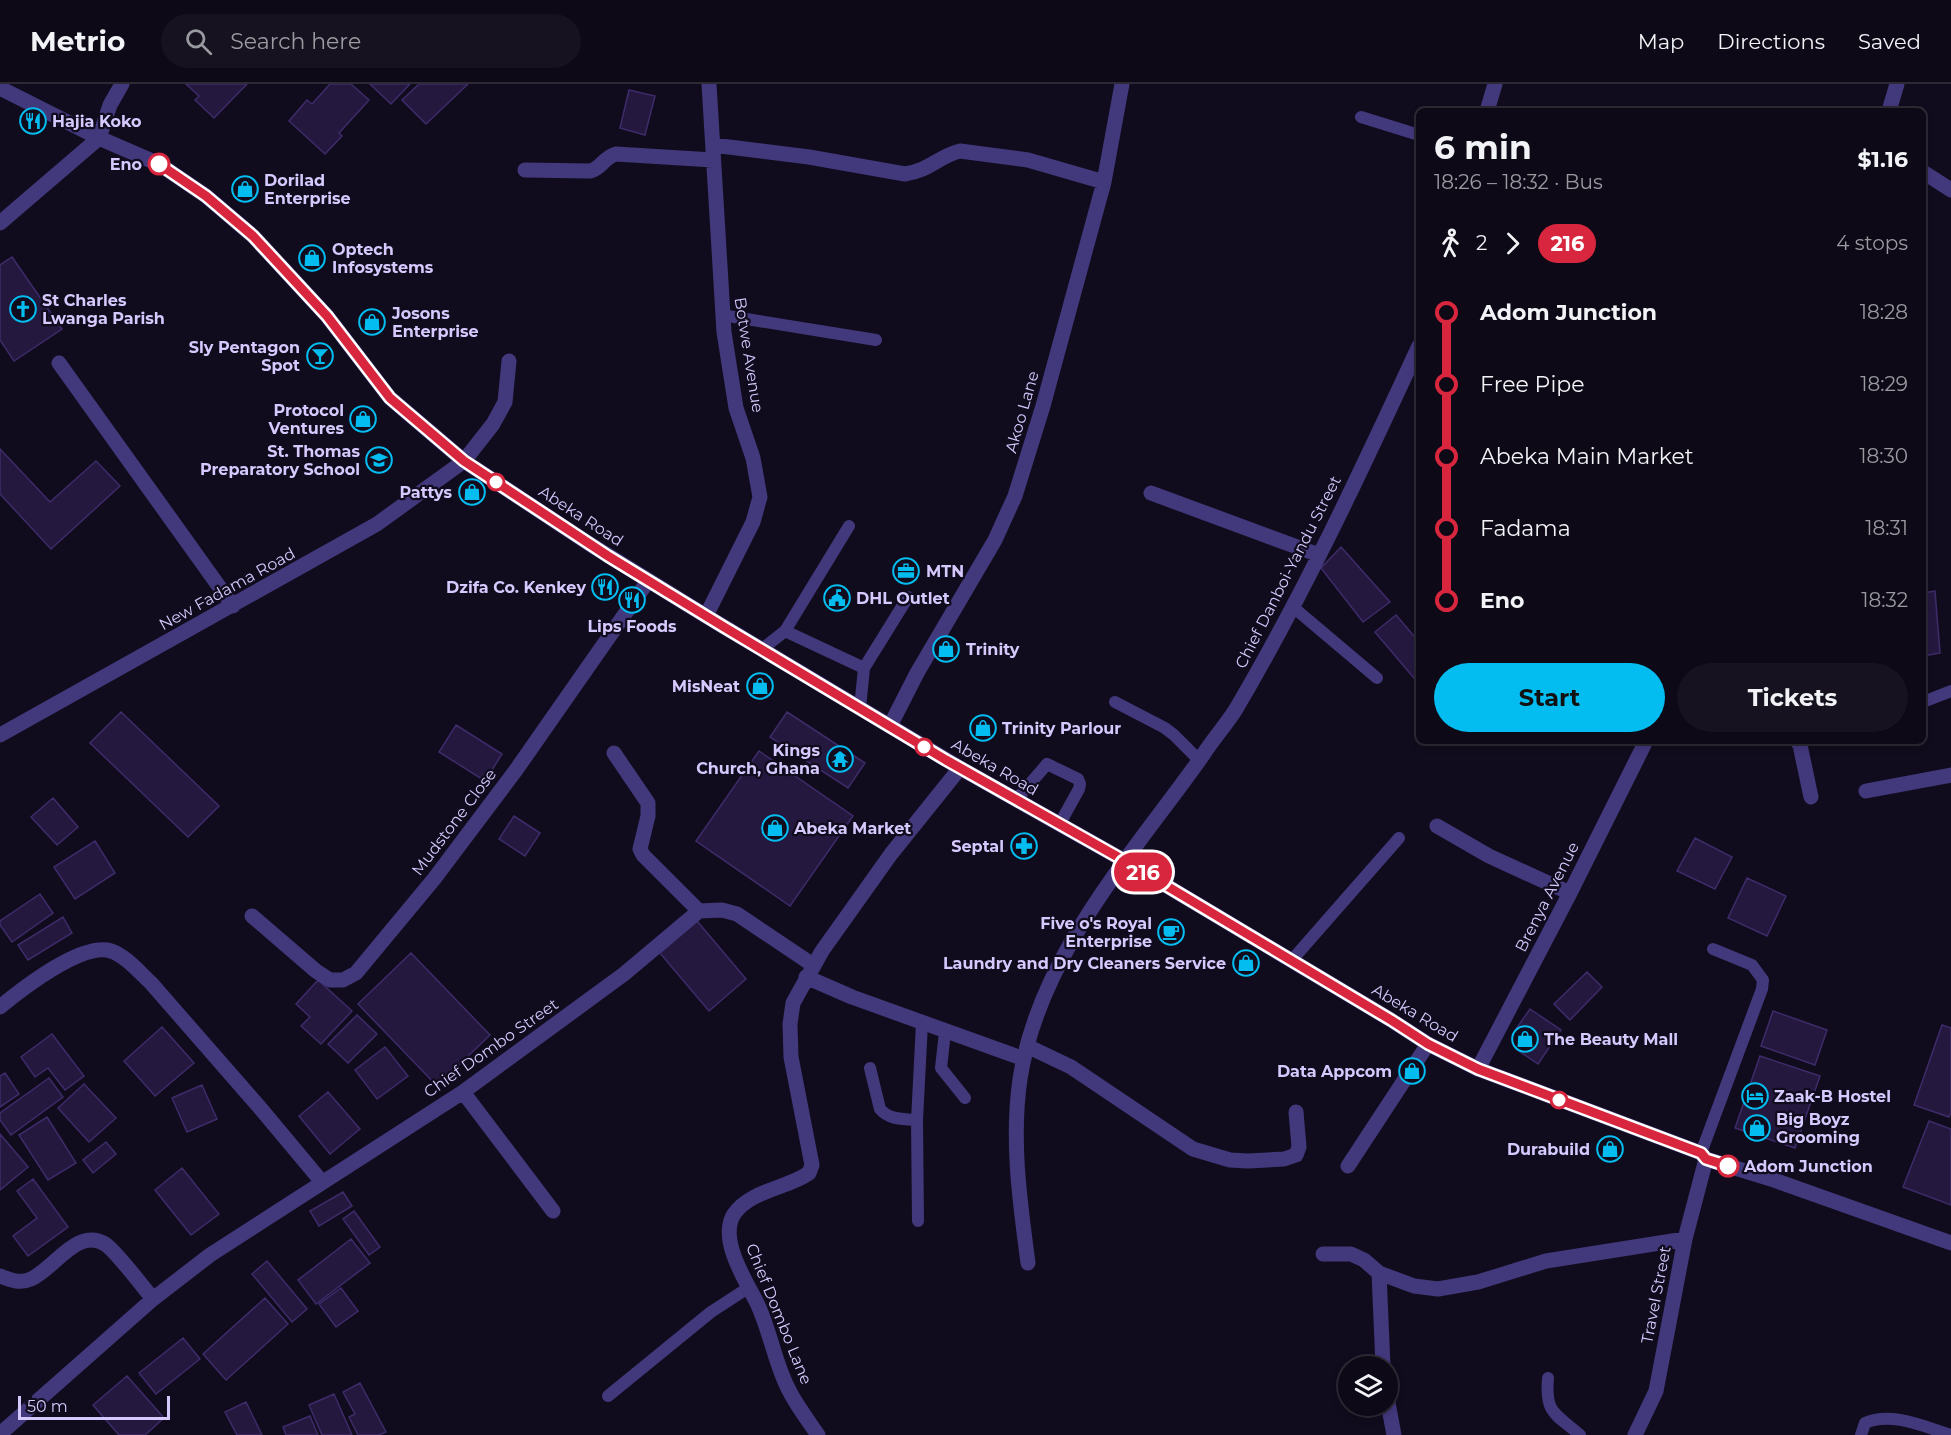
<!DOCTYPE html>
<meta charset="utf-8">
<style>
:root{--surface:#0d0916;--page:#16121f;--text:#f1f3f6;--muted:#9a9aa1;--line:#2d2a35;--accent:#04bdf0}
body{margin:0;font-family:Montserrat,sans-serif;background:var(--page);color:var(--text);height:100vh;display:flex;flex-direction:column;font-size:22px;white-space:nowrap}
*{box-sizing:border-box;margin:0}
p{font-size:20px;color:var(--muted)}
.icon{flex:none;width:33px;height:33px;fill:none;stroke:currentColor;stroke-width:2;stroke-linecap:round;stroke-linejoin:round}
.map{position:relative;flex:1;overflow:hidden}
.sheet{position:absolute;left:1416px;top:24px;width:510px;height:636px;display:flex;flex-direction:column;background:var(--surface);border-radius:9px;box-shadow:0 3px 9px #0003,0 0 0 2px var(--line)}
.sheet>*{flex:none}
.badge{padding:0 12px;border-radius:20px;font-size:21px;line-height:39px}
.controls{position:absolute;left:1338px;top:1272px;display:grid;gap:12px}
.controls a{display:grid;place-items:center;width:60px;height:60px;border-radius:50%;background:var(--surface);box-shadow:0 3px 9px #0003,0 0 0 2px var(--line);font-size:30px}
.scale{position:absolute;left:18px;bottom:15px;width:152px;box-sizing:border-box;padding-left:6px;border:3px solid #d5c9fe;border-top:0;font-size:16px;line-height:21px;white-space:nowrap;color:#d5c9fe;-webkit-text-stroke:4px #110c1d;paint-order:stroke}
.map>.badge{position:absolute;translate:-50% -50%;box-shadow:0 0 0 3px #fff}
.legs{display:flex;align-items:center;gap:9px;height:66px;padding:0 18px;font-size:20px}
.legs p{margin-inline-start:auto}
.head{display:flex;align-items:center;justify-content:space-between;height:102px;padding:0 18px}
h1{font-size:33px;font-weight:700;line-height:45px}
.primary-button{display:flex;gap:12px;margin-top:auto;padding:12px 18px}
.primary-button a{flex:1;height:69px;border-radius:36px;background:var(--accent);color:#111;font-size:24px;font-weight:700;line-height:69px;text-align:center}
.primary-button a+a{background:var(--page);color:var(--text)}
ul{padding:0 18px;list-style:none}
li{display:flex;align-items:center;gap:21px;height:72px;font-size:22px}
li i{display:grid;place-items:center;width:9px;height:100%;margin:0 8px;background:currentColor}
li i::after{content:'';width:15px;height:15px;margin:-8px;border:4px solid;border-radius:50%;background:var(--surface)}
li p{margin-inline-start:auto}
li:first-child i{background:linear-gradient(#0000 50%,currentColor 0)}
li:last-child i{background:linear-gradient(currentColor 50%,#0000 0)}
header{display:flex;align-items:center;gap:36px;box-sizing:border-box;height:84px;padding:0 30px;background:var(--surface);border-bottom:2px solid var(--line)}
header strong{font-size:28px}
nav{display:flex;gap:33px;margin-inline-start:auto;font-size:21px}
.search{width:420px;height:54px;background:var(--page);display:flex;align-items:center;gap:15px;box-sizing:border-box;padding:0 21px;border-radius:33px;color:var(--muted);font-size:22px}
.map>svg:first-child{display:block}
</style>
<header>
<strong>Metrio</strong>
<div class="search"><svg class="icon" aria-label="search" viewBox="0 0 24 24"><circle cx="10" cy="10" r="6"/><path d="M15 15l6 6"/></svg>Search here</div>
<nav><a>Map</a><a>Directions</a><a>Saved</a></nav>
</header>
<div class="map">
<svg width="1951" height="1351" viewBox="0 0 1951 1351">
<rect width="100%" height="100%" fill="#110c1d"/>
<path fill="#24183e" stroke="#3e2b6a" stroke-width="1.5" d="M186 0H247L214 34 195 16 199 12Z
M330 0H351L369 16 339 49 342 52 325 70 289 37 307 16 312 20Z
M370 0H410L391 20Z
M419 0H468L426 40 402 16Z
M629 6 655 12 645 51 620 44Z
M12 173 62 245 14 277 0 256V181Z
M0 365 50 418 96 377 120 402 51 465 0 410Z
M1341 463 1390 518 1363 538 1321 484Z
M1935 507 1940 569 1923 572V509Z
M1396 531 1419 558V600L1375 548Z
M121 628 219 722 188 753 90 659Z
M787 628 865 679 848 704 770 653Z
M456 641 502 670 485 697 439 668Z
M759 667 853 732 790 822 696 757Z
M53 714 78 743 57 761 31 733Z
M514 732 540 749 525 772 499 755Z
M1695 754 1732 773 1715 805 1677 787Z
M95 757 115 789 75 815 54 783Z
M1747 794 1786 812 1767 852 1728 834Z
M40 810 53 829 12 858 0 841V837Z
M63 833 72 849 28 876 18 861Z
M697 837 746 895 709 927 660 869Z
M411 869 490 951 437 1002 358 920Z
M1587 888 1602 903 1570 936 1554 920Z
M318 896 352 927 321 960 301 942 310 933 296 920Z
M1530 925 1561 946 1538 980 1516 965V945Z
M1773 927 1827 946 1815 981 1761 962Z
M357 931 377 950 348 979 328 960Z
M1942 941 1951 944V1028L1949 1033 1914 1021Z
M162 943 194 979 155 1012 124 977Z
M52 950 84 992 65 1006 48 984 35 993 21 973Z
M385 963 408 992 377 1015 355 986Z
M1760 972 1820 992 1795 1064 1735 1044Z
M5 989 19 1010 0 1023V992Z
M49 994 63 1013 11 1051 0 1036V1029Z
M84 1000 116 1034 89 1058 58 1024Z
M202 1001 217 1035 187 1048 172 1014Z
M328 1008 360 1045 330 1070 299 1032Z
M47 1033 76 1079 48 1096 19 1051Z
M1929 1037 1951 1045V1121L1903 1103Z
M0 1050 28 1083 0 1106Z
M106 1058 116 1070 93 1089 83 1076Z
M182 1084 219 1130 191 1151 155 1106Z
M33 1095 68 1143 28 1172 13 1152 37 1134 17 1107Z
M343 1108 352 1122 319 1142 310 1127Z
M354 1127 380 1163 369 1171 343 1135Z
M351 1155 370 1179 316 1220 298 1196Z
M267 1177 307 1225 292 1238 252 1190Z
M341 1204 358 1227 336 1243 319 1220Z
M265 1214 288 1240 226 1296 203 1270Z
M183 1254 200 1275 156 1310 139 1289Z
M127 1292 164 1334 145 1351H119L93 1321Z
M360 1299 386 1348 379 1351H358L349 1333 355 1330 343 1308Z
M334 1310 352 1351H322L309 1321Z
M246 1318 262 1351H237L225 1328Z
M310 1332 318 1351H286L283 1343Z"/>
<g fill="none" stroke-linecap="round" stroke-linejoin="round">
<path stroke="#42387c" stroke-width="12" d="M1361 33 1419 51
M722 231 876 256
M1293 523 1377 594
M785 547 864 584
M761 566 785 547 849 442
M1115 618 1165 644 1174 651 1199 676
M1923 618 1951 607
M860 624 864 584 908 513
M1016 716 1047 680 1078 695 1080 700 1079 705 1059 741
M1292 876 1399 754
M945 948 941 984 965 1014
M870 984 880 1025C889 1036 904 1035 917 1036
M1701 1069 1762 905 1763 896 1752 881 1713 865
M918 1137 917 1036 922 939
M1548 1294C1545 1330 1555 1329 1580 1351
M608 1312 711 1228 748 1204
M1861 1351 1865 1339C1891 1327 1925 1343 1951 1351"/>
<path stroke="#42387c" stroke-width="15" d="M1487 27 1495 0
M1889 27 1897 0
M713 61 809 73 905 90C929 87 939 72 960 67L1028 76 1104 98
M525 86 590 87C601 85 604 73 616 70L713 76
M1923 88 1951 106
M0 139 99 54 110 21 122 0
M59 279 233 522
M1151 409 1319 471
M706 532 753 438 760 413 753 374 736 324 724 248 709 0
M890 642 917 589 995 456 1015 412 1043 322 1104 98 1122 0
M0 651 377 440 464 377 493 340 505 318 509 277
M1797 657 1800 661 1811 713
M614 669 648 719V732L640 765 643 771 699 827
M1866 707 1951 691
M1437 742 1489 772 1570 809
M252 832 316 887 330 896H343L356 889 434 795 516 686 648 497
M806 893 852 913 1024 975
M0 923C22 905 82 858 111 867 126 872 140 889 151 899L261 1025 322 1098
M1027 962 1071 983 1193 1065 1230 1076 1248 1077 1284 1075 1296 1071 1299 1063 1296 1028
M1478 985 1570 809 1646 657
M463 1008 553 1127
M1348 1082 1428 960
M1323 1170H1351L1364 1176 1379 1189 1414 1202 1438 1205 1478 1198 1546 1177 1685 1155
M1028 1179C1020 1118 1011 1057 1020 995 1039 871 1133 770 1203 671 1213 655 1226 641 1236 625 1305 508 1362 385 1419 262
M1379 1189 1383 1282
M0 1192C10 1196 20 1200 31 1195 54 1185 77 1143 105 1160 116 1167 143 1203 153 1215
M1388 1319 1394 1351
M0 1350 153 1215 210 1171 463 1008 624 890 699 827 722 826 737 830 813 881
M818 1351C805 1332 791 1314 783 1293 773 1269 768 1242 757 1219 746 1197 718 1155 734 1130 751 1106 786 1105 809 1089L812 1081 791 973 790 940 793 919 822 867 891 770 960 684
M1635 1351 1656 1307 1685 1155 1706 1075"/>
<path stroke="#42387c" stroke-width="15" d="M0 4 99 54 159 80 206 112 253 152 327 232 390 314 464 377 588 459 706 532 960 684 1125 777 1391 936 1428 960 1478 985 1701 1069 1706 1075 1771 1095 1951 1159"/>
</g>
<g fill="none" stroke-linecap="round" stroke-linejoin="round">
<g stroke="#fff" stroke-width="14">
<path id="line-1" d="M159 80 206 112 253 152 327 232 390 314 464 377 608 472 724 543 946 676 1125 777 1391 936 1428 960 1478 985 1701 1069 1706 1075 1728 1082"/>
</g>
<use href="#line-1" stroke="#d7263d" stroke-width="9"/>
</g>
<defs>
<g id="restaurant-ring" transform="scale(1.35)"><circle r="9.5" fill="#110c1d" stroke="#04bdf0" stroke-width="1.5"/><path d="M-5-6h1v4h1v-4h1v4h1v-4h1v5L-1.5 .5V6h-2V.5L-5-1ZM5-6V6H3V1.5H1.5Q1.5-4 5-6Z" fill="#04bdf0"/></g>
<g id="shop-ring" transform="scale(1.35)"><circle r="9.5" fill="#110c1d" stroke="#04bdf0" stroke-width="1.5"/><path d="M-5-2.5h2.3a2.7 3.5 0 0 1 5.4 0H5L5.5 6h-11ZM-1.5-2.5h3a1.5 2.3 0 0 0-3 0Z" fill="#04bdf0"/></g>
<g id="church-ring" transform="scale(1.35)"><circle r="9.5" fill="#110c1d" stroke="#04bdf0" stroke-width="1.5"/><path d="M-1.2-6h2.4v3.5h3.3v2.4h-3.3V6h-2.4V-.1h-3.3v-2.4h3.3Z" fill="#04bdf0"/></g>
<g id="bar-ring" transform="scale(1.35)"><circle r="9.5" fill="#110c1d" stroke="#04bdf0" stroke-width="1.5"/><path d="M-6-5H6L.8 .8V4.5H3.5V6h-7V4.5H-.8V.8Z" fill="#04bdf0"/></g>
<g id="school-ring" transform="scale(1.35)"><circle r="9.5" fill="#110c1d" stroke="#04bdf0" stroke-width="1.5"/><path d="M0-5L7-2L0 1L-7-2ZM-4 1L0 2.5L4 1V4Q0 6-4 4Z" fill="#04bdf0"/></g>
<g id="office-ring" transform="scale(1.35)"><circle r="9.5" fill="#110c1d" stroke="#04bdf0" stroke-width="1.5"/><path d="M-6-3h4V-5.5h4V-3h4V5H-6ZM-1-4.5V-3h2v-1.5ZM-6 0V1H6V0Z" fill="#04bdf0"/></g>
<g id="civic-ring" transform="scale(1.35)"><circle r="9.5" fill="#110c1d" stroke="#04bdf0" stroke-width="1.5"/><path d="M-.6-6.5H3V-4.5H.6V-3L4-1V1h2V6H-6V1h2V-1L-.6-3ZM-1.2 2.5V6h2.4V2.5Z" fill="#04bdf0"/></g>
<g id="temple-ring" transform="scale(1.35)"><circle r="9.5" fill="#110c1d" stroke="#04bdf0" stroke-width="1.5"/><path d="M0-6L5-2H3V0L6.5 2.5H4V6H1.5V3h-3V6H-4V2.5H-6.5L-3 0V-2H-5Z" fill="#04bdf0"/></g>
<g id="pharmacy-ring" transform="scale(1.35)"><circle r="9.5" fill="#110c1d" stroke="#04bdf0" stroke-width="1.5"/><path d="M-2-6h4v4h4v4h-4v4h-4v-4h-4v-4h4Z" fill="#04bdf0"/></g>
<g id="cafe-ring" transform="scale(1.35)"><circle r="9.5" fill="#110c1d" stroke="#04bdf0" stroke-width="1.5"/><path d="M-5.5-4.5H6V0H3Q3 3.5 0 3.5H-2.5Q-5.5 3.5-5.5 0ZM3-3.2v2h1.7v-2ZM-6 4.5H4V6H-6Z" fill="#04bdf0"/></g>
<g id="hotel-ring" transform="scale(1.35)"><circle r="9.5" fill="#110c1d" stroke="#04bdf0" stroke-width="1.5"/><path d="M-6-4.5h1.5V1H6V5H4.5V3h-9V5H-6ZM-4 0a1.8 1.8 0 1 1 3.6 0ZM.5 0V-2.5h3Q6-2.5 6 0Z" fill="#04bdf0"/></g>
</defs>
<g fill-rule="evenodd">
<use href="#restaurant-ring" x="33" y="37"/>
<use href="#shop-ring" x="245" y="105"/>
<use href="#shop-ring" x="312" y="174"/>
<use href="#church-ring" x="23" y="225"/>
<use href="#shop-ring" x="372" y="238"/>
<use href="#bar-ring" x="320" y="272"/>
<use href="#shop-ring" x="363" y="335"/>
<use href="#school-ring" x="379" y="376"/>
<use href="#shop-ring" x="472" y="408"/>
<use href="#office-ring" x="906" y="487"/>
<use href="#restaurant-ring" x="605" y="503"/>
<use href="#civic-ring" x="837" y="514"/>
<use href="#restaurant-ring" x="632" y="516"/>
<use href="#shop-ring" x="946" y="565"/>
<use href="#shop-ring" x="760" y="602"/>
<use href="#shop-ring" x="983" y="644"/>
<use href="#temple-ring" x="840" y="675"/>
<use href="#shop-ring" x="775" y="744"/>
<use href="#pharmacy-ring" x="1024" y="762"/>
<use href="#cafe-ring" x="1171" y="848"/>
<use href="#shop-ring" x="1246" y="879"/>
<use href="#shop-ring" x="1525" y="955"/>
<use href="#shop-ring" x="1412" y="987"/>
<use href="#hotel-ring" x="1755" y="1012"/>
<use href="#shop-ring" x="1757" y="1044"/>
<use href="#shop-ring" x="1610" y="1065"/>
</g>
<g fill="#fff" stroke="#d7263d" stroke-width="3">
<circle cx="159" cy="80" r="10"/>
<circle cx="496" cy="398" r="8"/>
<circle cx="924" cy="663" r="8"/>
<circle cx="1559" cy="1016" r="8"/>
<circle cx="1728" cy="1082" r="10"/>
</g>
<g text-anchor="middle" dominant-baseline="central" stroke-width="4.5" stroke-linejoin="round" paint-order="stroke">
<g font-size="16" font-weight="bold" fill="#d5c9fe" stroke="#110c1d" text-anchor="start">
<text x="52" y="37">Hajia Koko</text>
<text x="264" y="96">Dorilad<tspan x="264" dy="18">Enterprise</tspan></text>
<text x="332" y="165">Optech<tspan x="332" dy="18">Infosystems</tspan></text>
<text x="42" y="216">St Charles<tspan x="42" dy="18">Lwanga Parish</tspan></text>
<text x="392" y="229">Josons<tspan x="392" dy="18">Enterprise</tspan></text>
<text x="300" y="263" text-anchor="end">Sly Pentagon<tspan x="300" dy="18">Spot</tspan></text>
<text x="344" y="326" text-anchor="end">Protocol<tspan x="344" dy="18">Ventures</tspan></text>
<text x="360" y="367" text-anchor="end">St. Thomas<tspan x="360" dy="18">Preparatory School</tspan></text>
<text x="452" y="408" text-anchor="end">Pattys</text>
<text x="926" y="487">MTN</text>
<text x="586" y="503" text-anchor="end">Dzifa Co. Kenkey</text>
<text x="856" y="514">DHL Outlet</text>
<text x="632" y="542" text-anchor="middle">Lips Foods</text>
<text x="966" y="565">Trinity</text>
<text x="740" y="602" text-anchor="end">MisNeat</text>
<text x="1002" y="644">Trinity Parlour</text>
<text x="820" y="666" text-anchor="end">Kings<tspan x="820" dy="18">Church, Ghana</tspan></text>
<text x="794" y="744">Abeka Market</text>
<text x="1004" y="762" text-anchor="end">Septal</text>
<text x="1152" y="839" text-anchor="end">Five o's Royal<tspan x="1152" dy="18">Enterprise</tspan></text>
<text x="1226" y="879" text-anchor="end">Laundry and Dry Cleaners Service</text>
<text x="1544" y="955">The Beauty Mall</text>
<text x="1392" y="987" text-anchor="end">Data Appcom</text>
<text x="1774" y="1012">Zaak-B Hostel</text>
<text x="1776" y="1035">Big Boyz<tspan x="1776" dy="18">Grooming</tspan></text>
<text x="1590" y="1065" text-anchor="end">Durabuild</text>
</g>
<g font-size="16" font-weight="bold" fill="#d5c9fe" stroke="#110c1d" text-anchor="end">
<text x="142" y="80">Eno</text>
<text x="1744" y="1082" text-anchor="start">Adom Junction</text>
</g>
<g font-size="16" fill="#d5c9fe" stroke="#110c1d">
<text transform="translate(749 271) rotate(81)">Botwe Avenue</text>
<text transform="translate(1022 328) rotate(-74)">Akoo Lane</text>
<text transform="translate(581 432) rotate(33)">Abeka Road</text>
<text transform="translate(1288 488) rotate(-63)">Chief Danboi-Yandu Street</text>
<text transform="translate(227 505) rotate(-29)">New Fadama Road</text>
<text transform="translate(995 683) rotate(30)">Abeka Road</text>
<text transform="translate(454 738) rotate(-53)">Mudstone Close</text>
<text transform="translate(1547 813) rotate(-63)">Brenya Avenue</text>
<text transform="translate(1415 929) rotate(31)">Abeka Road</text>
<text transform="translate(491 964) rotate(-35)">Chief Dombo Street</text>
<text transform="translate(1656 1211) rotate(-79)">Travel Street</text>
<text transform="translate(779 1230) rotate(68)">Chief Dombo Lane</text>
</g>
</g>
</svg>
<div class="controls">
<a><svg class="icon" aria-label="layers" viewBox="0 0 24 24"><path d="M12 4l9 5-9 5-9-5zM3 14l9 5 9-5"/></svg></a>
</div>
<div class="scale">50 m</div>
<b class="badge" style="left:1143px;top:788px;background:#d7263d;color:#fff">216</b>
<section class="sheet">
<div class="head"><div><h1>6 min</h1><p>18:26 – 18:32 · Bus</p></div><b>$1.16</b></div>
<div class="legs"><svg class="icon" aria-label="walk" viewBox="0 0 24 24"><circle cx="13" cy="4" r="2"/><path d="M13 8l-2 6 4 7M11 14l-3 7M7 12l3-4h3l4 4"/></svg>2<svg class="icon" aria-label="forward" viewBox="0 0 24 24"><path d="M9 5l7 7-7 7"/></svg><b class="badge" style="background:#d7263d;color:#fff">216</b><p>4 stops</p></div>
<ul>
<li><i style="color:#d7263d"></i><b>Adom Junction</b><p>18:28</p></li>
<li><i style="color:#d7263d"></i><span>Free Pipe</span><p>18:29</p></li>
<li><i style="color:#d7263d"></i><span>Abeka Main Market</span><p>18:30</p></li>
<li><i style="color:#d7263d"></i><span>Fadama</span><p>18:31</p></li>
<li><i style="color:#d7263d"></i><b>Eno</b><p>18:32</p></li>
</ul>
<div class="primary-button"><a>Start</a><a>Tickets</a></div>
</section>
</div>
